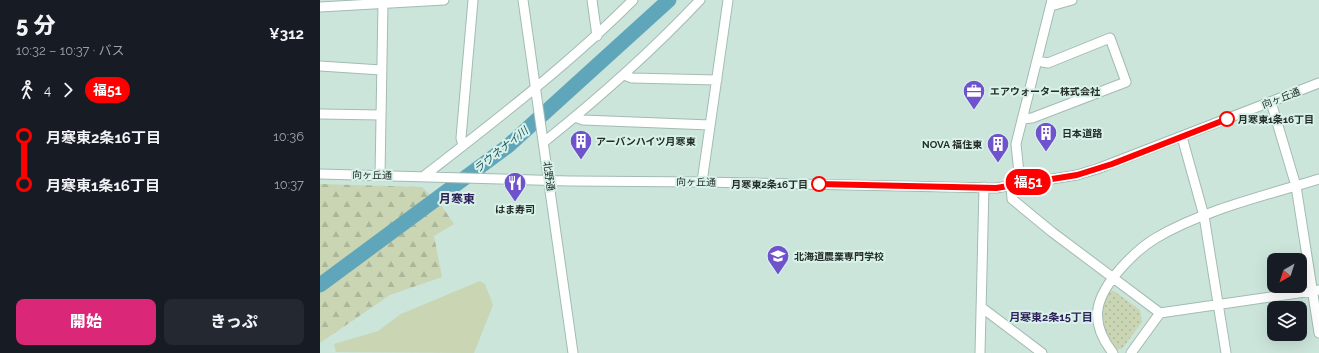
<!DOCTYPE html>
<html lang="ja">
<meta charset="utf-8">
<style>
:root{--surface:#171b24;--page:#242831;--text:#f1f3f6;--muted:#9ea1a6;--accent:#db2777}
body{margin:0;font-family:Raleway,"Noto Sans JP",sans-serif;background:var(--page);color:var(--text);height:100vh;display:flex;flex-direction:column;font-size:15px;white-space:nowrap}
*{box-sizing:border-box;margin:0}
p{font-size:13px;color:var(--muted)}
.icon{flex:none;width:22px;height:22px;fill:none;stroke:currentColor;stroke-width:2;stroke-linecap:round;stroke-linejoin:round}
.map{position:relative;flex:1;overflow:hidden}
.drawer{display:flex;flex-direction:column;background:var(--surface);width:320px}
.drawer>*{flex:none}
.badge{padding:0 8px;border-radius:13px;font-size:14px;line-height:26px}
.needle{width:26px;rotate:219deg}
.buttons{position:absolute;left:947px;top:253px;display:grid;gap:8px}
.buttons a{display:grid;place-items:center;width:40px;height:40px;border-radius:8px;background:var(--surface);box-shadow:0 4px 16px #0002;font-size:20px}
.map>.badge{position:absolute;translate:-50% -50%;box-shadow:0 0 0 2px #fff}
.legs{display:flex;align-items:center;gap:6px;height:44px;padding:0 16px;font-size:13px}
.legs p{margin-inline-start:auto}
.summary{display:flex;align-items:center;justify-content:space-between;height:68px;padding:0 16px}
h1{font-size:22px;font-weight:800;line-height:30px}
.primary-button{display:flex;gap:8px;margin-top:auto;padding:8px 16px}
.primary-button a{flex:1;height:46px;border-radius:8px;background:var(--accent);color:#fff;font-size:16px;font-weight:800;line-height:46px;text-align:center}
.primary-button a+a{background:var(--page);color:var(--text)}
ul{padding:0 16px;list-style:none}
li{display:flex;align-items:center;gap:14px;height:48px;font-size:15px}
li i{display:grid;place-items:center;width:6px;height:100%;margin:0 5px;background:currentColor}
li i::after{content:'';width:10px;height:10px;margin:-5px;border:3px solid;border-radius:50%;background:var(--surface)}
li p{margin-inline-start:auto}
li:first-child i{background:linear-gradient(#0000 50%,currentColor 0)}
li:last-child i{background:linear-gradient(currentColor 50%,#0000 0)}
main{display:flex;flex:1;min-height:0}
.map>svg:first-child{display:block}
</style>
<main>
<section class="drawer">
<div class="summary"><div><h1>5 分</h1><p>10:32 – 10:37 · バス</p></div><b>¥312</b></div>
<div class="legs"><svg class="icon" aria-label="walk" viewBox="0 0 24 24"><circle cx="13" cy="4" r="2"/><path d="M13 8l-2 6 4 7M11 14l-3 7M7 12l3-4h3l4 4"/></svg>4<svg class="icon" aria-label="forward" viewBox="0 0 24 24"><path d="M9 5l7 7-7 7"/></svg><b class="badge" style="background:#f00;color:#fff">福51</b></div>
<ul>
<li><i style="color:#f00"></i><b>月寒東2条16丁目</b><p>10:36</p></li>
<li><i style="color:#f00"></i><b>月寒東1条16丁目</b><p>10:37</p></li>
</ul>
<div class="primary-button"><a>開始</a><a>きっぷ</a></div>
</section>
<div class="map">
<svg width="999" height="353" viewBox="0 0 999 353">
<defs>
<pattern id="forest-firs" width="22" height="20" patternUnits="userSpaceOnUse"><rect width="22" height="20" fill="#c9d5b3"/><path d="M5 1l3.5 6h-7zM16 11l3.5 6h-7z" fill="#acb79a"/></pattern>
<pattern id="park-dots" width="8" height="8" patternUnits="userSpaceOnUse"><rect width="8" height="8" fill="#c9d5b3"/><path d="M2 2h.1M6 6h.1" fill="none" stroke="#acb79a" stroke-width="1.8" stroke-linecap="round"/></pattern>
</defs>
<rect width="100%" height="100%" fill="#cce5db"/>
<path fill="#c9d5b3" d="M160 281 165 284 173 305 154 353 16 352 14 344 58 331 81 314Z"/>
<path fill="url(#forest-firs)" d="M0 184 102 187 121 205 134 224 114 236 122 277 70 295 0 343Z"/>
<path fill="url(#park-dots)" d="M794 291 820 310 822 322 802 349H796C783 332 778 312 788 292Z"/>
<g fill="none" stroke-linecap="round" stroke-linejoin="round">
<path stroke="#60a6bb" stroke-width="15" d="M0 285 188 146 349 0"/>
<g stroke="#a3bbb3" stroke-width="11">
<path id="minor" d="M203 0 253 353
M272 0 277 36
M732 0 696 144 699 173 691 185 692 199 732 232 840 313 811 353
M731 6 752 0
M0 7 124 0
M0 66 61 70
M304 75 312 78 397 80
M951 102 976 186 999 333
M0 114 61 115
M255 117 263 120 390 125
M702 119 712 118 806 82 790 38 728 63 717 61
M862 137 884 216 906 353
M224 142C279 98 332 51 380 0
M143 146 141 138 153 0
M0 174 249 181 382 182 676 188 757 175 777 169 999 83
M60 175 63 3
M104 176C176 120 248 65 313 0
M382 182 408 0
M661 307 722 353
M840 313 999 290
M660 353 664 187
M793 353C767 320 776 296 802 267 812 256 824 245 836 238 883 210 947 195 999 179"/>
</g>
<use href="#minor" stroke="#fff" stroke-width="9"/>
</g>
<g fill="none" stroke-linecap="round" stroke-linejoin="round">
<g stroke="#fff" stroke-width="9">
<path id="line-1" d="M499 184 676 188 757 175 792 164 907 119"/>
</g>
<use href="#line-1" stroke="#f00" stroke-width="6"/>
</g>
<defs>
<g id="office-pin" transform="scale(1.15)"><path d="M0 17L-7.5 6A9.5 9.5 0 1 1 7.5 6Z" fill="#6f53cc" stroke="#d9f2e9"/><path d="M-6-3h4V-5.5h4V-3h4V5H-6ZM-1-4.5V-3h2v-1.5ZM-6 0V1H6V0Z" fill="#fff"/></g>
<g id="building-pin" transform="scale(1.15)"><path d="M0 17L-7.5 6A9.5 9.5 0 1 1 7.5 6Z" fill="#6f53cc" stroke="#d9f2e9"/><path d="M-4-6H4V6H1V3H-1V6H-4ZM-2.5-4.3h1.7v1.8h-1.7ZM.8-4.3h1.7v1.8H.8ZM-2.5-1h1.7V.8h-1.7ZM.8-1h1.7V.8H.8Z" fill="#fff"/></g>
<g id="restaurant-pin" transform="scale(1.15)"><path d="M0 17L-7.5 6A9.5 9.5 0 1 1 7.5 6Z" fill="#6f53cc" stroke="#d9f2e9"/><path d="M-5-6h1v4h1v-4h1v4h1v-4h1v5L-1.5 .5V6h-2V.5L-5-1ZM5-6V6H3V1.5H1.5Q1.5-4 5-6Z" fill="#fff"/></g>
<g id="university-pin" transform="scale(1.15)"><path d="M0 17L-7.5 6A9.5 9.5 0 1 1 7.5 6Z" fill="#6f53cc" stroke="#d9f2e9"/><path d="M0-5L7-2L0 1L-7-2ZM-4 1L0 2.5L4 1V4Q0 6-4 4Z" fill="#fff"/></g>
</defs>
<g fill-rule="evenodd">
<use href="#office-pin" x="654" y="91"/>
<use href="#building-pin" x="726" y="133"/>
<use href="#building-pin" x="261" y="141"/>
<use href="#building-pin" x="678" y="144"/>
<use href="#restaurant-pin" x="195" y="183"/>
<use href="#university-pin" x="458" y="256"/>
</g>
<g fill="#fff" stroke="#f00" stroke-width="2">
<circle cx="907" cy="119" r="7"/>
<circle cx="499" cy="184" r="7"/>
</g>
<g text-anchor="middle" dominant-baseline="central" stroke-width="4" stroke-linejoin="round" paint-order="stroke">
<g font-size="10" font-weight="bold" fill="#242d2a" stroke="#d9f2e9" text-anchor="start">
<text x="670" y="91">エアウォーター株式会社</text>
<text x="742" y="133">日本道路</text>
<text x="276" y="141">アーバンハイツ月寒東</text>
<text x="662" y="144" text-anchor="end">NOVA 福住東</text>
<text x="195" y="209" text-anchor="middle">はま寿司</text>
<text x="474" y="256">北海道農業専門学校</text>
</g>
<g font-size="10" fill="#242d2a" stroke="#d9f2e9">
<text transform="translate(961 98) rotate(-21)">向ヶ丘通</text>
<text transform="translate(52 175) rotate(1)">向ヶ丘通</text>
<text transform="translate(229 176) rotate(82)">北野通</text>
<text transform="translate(376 182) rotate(1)">向ヶ丘通</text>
</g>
<g font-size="10" font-weight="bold" fill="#242d2a" stroke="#d9f2e9" text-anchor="start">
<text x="918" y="119">月寒東1条16丁目</text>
<text x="488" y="184" text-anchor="end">月寒東2条16丁目</text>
</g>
<g font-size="11" font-style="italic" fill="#175362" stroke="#d9f2e9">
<text transform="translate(181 150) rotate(-39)">ラウネナイ川</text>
</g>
<g font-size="11" font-weight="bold" fill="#2e205a" stroke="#d9f2e9">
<text x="731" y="317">月寒東2条15丁目</text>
</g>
<g font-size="12" font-weight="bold" fill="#2e205a" stroke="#d9f2e9">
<text x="137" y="199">月寒東</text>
</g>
</g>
</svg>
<div class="buttons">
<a><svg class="needle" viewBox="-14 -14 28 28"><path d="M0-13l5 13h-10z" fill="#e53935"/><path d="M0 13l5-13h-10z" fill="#9ea1a6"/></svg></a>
<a><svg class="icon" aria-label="layers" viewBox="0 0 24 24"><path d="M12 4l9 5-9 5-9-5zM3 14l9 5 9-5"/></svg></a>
</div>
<b class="badge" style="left:708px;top:182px;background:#f00;color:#fff">福51</b>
</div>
</main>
